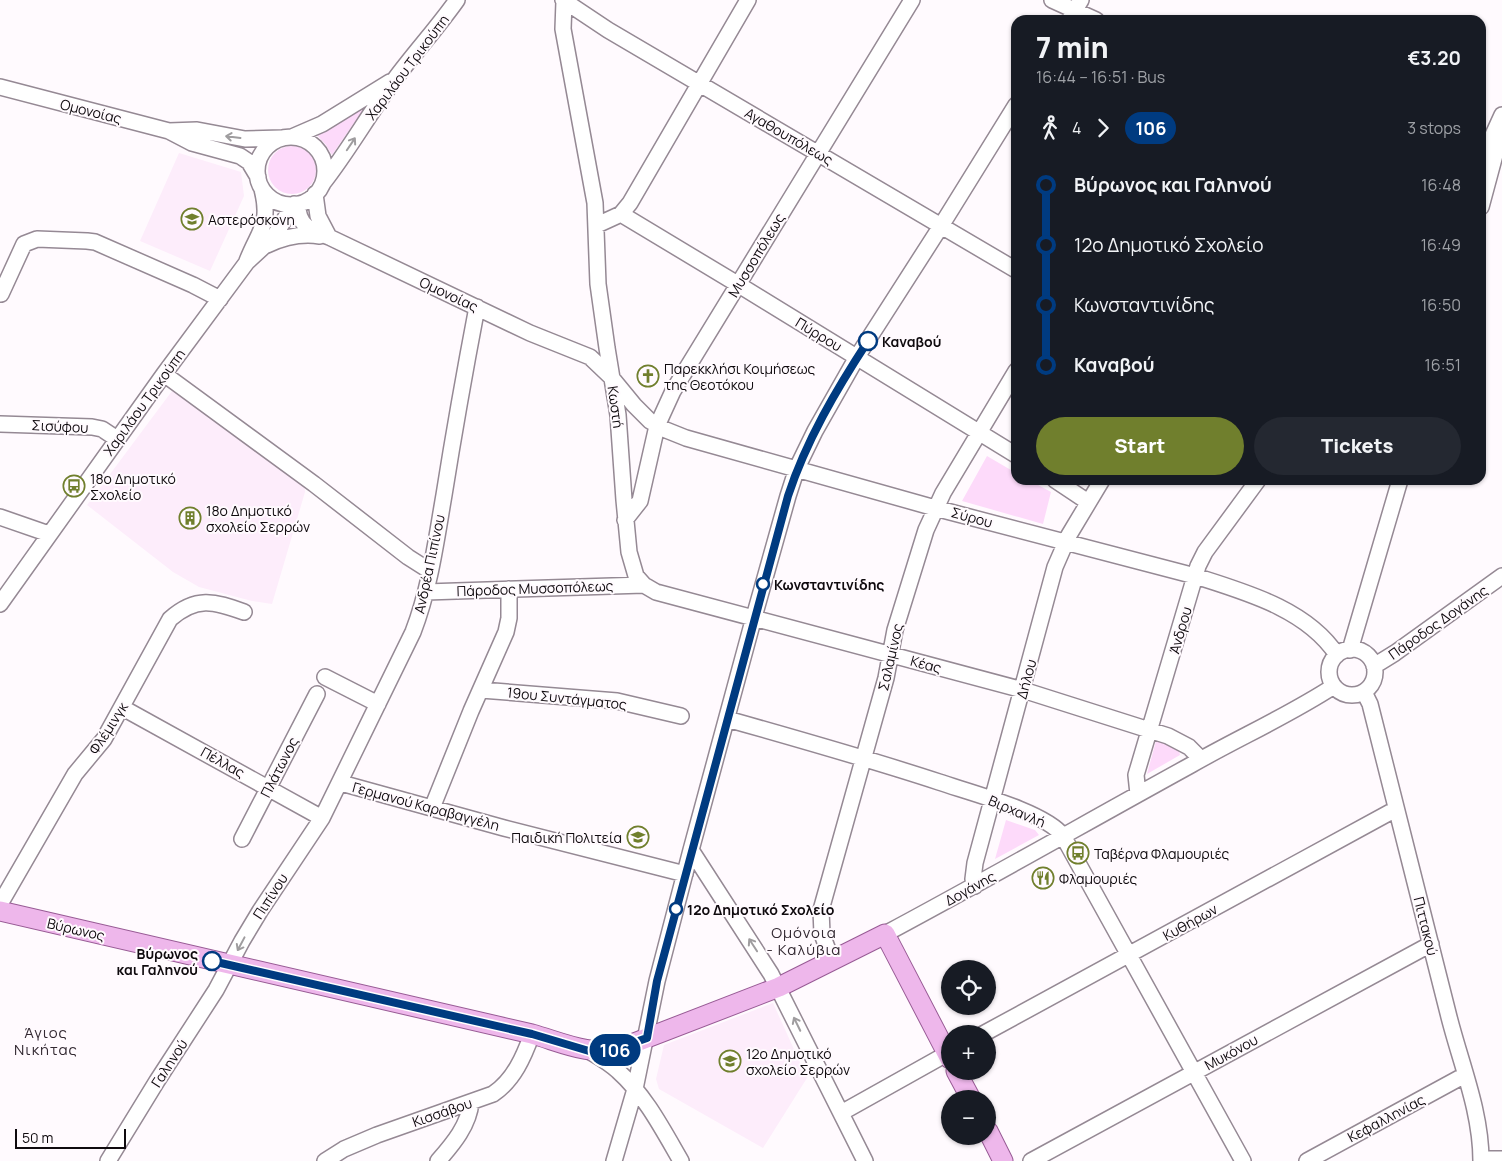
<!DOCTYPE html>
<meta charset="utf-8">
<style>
:root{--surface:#171b24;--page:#242831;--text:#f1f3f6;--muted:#9ea1a6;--accent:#707f2d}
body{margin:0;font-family:Manrope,sans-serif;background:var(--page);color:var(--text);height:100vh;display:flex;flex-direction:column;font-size:19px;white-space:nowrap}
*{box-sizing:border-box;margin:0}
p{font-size:16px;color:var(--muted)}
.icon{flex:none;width:28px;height:28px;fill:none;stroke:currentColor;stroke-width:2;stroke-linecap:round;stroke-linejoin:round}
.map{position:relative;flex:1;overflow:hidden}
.panel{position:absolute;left:1011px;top:15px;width:475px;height:470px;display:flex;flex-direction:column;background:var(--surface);border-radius:15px;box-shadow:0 1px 4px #0004}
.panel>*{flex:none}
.badge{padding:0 10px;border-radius:16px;font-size:18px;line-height:32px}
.buttons{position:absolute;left:941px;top:960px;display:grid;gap:10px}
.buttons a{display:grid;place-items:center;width:55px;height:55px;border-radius:50%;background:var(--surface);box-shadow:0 1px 4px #0004;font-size:25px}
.scale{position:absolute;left:15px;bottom:12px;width:111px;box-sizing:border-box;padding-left:5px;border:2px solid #0f0a0e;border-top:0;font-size:14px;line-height:18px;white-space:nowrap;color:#0f0a0e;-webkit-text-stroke:4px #fffafe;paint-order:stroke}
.map>.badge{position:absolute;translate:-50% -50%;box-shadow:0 0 0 2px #fff}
.legs{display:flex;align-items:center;gap:8px;height:55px;padding:0 25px;font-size:16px}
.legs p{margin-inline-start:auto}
.headline{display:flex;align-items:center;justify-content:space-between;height:85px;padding:0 25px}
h1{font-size:28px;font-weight:800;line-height:38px}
.action{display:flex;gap:10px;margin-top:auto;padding:10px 25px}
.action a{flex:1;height:58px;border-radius:30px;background:var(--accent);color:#fff;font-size:20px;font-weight:800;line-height:58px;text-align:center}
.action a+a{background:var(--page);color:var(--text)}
ul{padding:0 25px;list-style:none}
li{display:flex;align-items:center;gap:18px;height:60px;font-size:19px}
li i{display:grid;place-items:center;width:8px;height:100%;margin:0 6px;background:currentColor}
li i::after{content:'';width:12px;height:12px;margin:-6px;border:4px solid;border-radius:50%;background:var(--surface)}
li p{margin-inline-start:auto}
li:first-child i{background:linear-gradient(#0000 50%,currentColor 0)}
li:last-child i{background:linear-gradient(currentColor 50%,#0000 0)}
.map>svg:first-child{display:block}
</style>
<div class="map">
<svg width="1502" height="1161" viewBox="0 0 1502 1161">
<rect width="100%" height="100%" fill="#fffafe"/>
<path fill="#fdedfb" d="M179 153 241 172 244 196 210 271 140 241Z
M175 387 304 482 305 492 272 604 252 601 199 587 173 572 87 505Z
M773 1003 807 1078 763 1148 659 1089 656 1079 664 1045Z"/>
<path fill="#fddafa" d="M363 108V110L332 155 326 145 317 135Z
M268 170a24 24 0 1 1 48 0a24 24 0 1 1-48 0Z
M987 456 1016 473V480H1029L1051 492 1043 524 962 501Z
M1159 738 1179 751 1180 755 1147 774 1156 741Z
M1006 820 1035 830 1039 835 995 859Z"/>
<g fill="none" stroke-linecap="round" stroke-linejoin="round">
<g stroke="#958994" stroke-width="18">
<path id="minor" d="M563 0 608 30 1016 270
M1052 0 1096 20
M564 1 563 29 595 203 598 284 607 348 618 415 624 500 629 552 636 576 644 585 656 592 1023 690 1168 736 1189 747 1201 759
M1069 20 1081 0
M0 87 169 131 192 143 240 156 249 162 258 177
M169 131 197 130 245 139 282 138
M292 137 322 124 390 82
M257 171a34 34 0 1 1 68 0a34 34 0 1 1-68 0Z
M1481 161 1502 115
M323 183C349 150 370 112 395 79 415 52 438 27 457 0
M315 194 318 216 329 237
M298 204C297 225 311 231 329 237L530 333 590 357 611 377 634 405 650 421 666 430 686 438 935 508 1195 576C1245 592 1307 609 1337 655
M1481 207 1502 129
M621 214 739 285 1016 455
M597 225 621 214 630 203 748 0
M267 245C284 237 301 233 320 236
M247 261C259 230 271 225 262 189
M1 294 24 244 37 239 87 241 95 242 193 285 220 299
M164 374 314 484 408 557 430 571
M0 424 92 427 102 429 117 439
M1055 480 1088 502
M0 517 49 534
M625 520 640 501 657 426 673 391 912 0
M426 592 644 585
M0 604 164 374 247 262 273 238 294 204
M1329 672a23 23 0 1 1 46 0a23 23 0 1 1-46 0Z
M1350 650 1400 480
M1374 666 1395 653 1502 576
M325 677 378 704
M481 690 617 701 681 716
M1364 692 1370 704C1397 807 1421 910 1448 1013 1460 1062 1481 1110 1481 1161
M123 708 322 818
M727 719C798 739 869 759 939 782 968 792 1046 812 1063 836L1243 1161
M341 783 504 828 685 874
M1138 794 1136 775 1198 566 1205 552 1258 480
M432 808 471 711 506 632 509 618V589
M242 839 317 694
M691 850 771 974 865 1161
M975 886 973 879 975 863 1055 567 1069 535 1102 480
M0 904 75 774 104 739 170 619C196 596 214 601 244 612
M885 934C988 879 1089 821 1191 765 1238 738 1288 716 1334 686
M832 961 822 934 821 910 886 678 895 630 926 530 943 493 1016 371
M983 1034 1396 809
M589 1051C599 1057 610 1063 618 1071 645 1095 663 1130 681 1161
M841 1113 950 1052
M1481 1159H1502
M108 1161 157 1081 216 990 242 941 260 911 322 818 413 632C430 588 436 541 444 495 454 432 465 370 477 307
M325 1161 344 1149 377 1135 493 1094C514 1080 524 1056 532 1034
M438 1161C453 1144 469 1125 471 1102
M614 1161 635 1089 657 981 691 850 754 617 788 496 797 468 815 431 857 357 941 226 1016 105
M1031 1161 1431 944
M1307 1161 1465 1075"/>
</g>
<g stroke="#985b95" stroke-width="21">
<path id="major" d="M0 911 532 1034C561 1042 591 1057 621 1048L779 987 885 934 950 1059
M956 1071 971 1099
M988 1131 1003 1161"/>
</g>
<use href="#minor" stroke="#fff" stroke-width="15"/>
<use href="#major" stroke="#eeb7eb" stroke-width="19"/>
</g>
<defs><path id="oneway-shaft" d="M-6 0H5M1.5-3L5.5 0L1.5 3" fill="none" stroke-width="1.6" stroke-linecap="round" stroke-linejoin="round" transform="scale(1.25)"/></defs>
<g stroke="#9f9d9f">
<use href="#oneway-shaft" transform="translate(233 137) rotate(-173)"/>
<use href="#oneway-shaft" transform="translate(351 144) rotate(-56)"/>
<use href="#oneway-shaft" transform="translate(241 944) rotate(118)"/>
<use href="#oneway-shaft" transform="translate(753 945) rotate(-123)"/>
<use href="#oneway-shaft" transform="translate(797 1024) rotate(-116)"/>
</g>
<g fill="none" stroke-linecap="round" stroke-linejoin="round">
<g stroke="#fff" stroke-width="11">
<path id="line-1" d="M212 961 532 1034 589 1051H610L647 1038 657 981 788 496C806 441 836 390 868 341"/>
</g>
<use href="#line-1" stroke="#003b80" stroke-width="8"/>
</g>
<defs>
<g id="school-ring" transform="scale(1.125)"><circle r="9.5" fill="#fffafe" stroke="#707f2d" stroke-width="1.5"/><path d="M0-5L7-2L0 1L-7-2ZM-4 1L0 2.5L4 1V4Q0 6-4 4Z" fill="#707f2d"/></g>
<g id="church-ring" transform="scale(1.125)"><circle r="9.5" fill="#fffafe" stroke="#707f2d" stroke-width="1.5"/><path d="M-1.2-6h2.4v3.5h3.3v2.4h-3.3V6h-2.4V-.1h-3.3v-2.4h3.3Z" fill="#707f2d"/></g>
<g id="bus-ring" transform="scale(1.125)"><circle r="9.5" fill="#fffafe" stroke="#707f2d" stroke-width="1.5"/><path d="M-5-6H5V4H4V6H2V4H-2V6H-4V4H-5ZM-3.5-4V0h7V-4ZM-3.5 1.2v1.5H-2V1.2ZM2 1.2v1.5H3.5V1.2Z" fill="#707f2d"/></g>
<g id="building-ring" transform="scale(1.125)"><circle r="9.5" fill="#fffafe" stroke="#707f2d" stroke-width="1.5"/><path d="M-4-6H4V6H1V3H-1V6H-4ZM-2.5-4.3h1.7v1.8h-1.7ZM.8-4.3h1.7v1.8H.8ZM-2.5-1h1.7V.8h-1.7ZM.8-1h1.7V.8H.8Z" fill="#707f2d"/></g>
<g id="restaurant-ring" transform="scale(1.125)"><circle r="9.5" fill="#fffafe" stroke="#707f2d" stroke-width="1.5"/><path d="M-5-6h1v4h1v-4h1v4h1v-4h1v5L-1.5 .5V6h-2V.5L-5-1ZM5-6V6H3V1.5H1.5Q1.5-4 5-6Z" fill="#707f2d"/></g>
</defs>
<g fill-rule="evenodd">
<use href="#school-ring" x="192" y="219"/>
<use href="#church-ring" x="648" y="376"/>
<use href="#bus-ring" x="74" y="486"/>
<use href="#building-ring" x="190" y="518"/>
<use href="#school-ring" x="638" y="837"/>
<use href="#bus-ring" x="1078" y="853"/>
<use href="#restaurant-ring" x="1043" y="878"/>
<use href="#school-ring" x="730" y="1061"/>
</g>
<g fill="#fff" stroke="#003b80" stroke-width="2.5">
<circle cx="868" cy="341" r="9"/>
<circle cx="763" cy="584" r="6"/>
<circle cx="676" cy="909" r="6"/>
<circle cx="212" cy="961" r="9"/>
</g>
<g text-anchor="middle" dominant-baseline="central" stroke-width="4" stroke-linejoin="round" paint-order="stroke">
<g font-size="14" fill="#0f0a0e" stroke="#fffafe">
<text transform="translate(407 67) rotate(-53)">Χαριλάου Τρικούπη</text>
<text transform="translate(91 111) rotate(14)">Ομονοίας</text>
<text transform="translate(789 136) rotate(30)">Αγαθουπόλεως</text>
<text transform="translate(756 255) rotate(-59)">Μυσσοπόλεως</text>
<text transform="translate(449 294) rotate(25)">Ομονοίας</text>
<text transform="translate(819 334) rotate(31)">Πύρρου</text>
<text transform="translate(144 402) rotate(-54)">Χαριλάου Τρικούπη</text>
<text transform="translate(616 407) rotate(82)">Κωστή</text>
<text transform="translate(60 426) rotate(3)">Σισύφου</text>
<text transform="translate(972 517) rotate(15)">Σύρου</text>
<text transform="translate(429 564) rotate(-78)">Ανδρέα Πιπίνου</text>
<text transform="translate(535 588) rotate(-2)">Πάροδος Μυσσοπόλεως</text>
<text transform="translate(1438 622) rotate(-35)">Πάροδος Δογάνης</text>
<text transform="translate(1180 630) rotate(-74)">Άνδρου</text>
<text transform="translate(890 657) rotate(-77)">Σαλαμίνος</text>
<text transform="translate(926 664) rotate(15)">Κέας</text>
<text transform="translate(1026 679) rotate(-75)">Δήλου</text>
<text transform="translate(567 698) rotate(6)">19ου Συντάγματος</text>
<text transform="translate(108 728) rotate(-57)">Φλέμινγκ</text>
<text transform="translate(223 762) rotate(29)">Πέλλας</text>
<text transform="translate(279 767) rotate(-63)">Πλάτωνος</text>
<text transform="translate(426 806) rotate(15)">Γερμανού Καραβαγγέλη</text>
<text transform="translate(1017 811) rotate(23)">Βιρχανλή</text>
<text transform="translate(970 888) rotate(-29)">Δογάνης</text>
<text transform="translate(270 896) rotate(-57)">Πιπίνου</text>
<text transform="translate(1190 922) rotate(-29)">Κυθήρων</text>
<text transform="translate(1426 926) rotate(76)">Πιττακού</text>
<text transform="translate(76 929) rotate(13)">Βύρωνος</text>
<text transform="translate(1231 1052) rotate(-29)">Μυκόνου</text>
<text transform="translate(169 1063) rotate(-57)">Γαληνού</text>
<text transform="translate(442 1112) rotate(-19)">Κισσάβου</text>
<text transform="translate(1386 1118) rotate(-28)">Κεφαλληνίας</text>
</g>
<g font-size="14" fill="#0f0a0e" stroke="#fffafe" text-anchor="start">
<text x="208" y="219">Αστερόσκονη</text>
<text x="664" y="368">Παρεκκλήσι Κοιμήσεως<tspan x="664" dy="16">της Θεοτόκου</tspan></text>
<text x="90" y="478">18ο Δημοτικό<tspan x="90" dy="16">Σχολείο</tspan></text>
<text x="206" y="510">18ο Δημοτικό<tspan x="206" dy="16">σχολείο Σερρών</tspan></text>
<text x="622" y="837" text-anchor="end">Παιδική Πολιτεία</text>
<text x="1094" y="853">Ταβέρνα Φλαμουριές</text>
<text x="1059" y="878">Φλαμουριές</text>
<text x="746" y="1053">12ο Δημοτικό<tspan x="746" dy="16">σχολείο Σερρών</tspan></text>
</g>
<g font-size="14" font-weight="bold" fill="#0f0a0e" stroke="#fffafe" text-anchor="start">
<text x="882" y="341">Καναβού</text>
<text x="774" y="584">Κωνσταντινίδης</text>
<text x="687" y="909">12ο Δημοτικό Σχολείο</text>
<text x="198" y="953" text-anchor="end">Βύρωνος<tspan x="198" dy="16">και Γαληνού</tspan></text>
</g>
<g font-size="15" letter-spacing="1" fill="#332932" stroke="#fffafe">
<text x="804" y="932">Ομόνοια<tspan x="804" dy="17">- Καλύβια</tspan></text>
<text x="46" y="1032">Άγιος<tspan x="46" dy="17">Νικήτας</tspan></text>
</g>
</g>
</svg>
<div class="buttons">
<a><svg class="icon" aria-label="locate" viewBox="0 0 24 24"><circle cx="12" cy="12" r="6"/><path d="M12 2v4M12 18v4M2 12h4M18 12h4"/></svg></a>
<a>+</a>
<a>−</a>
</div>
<div class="scale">50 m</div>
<b class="badge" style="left:615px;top:1050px;background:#003b80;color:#fff">106</b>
<section class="panel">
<div class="headline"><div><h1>7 min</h1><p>16:44 – 16:51 · Bus</p></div><b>€3.20</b></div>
<div class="legs"><svg class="icon" aria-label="walk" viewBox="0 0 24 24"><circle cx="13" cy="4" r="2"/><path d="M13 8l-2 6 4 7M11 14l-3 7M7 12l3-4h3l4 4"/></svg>4<svg class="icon" aria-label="forward" viewBox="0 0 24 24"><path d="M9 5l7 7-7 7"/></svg><b class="badge" style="background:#003b80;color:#fff">106</b><p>3 stops</p></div>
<ul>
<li><i style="color:#003b80"></i><b>Βύρωνος και Γαληνού</b><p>16:48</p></li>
<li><i style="color:#003b80"></i><span>12ο Δημοτικό Σχολείο</span><p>16:49</p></li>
<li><i style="color:#003b80"></i><span>Κωνσταντινίδης</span><p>16:50</p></li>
<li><i style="color:#003b80"></i><b>Καναβού</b><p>16:51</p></li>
</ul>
<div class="action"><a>Start</a><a>Tickets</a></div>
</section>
</div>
